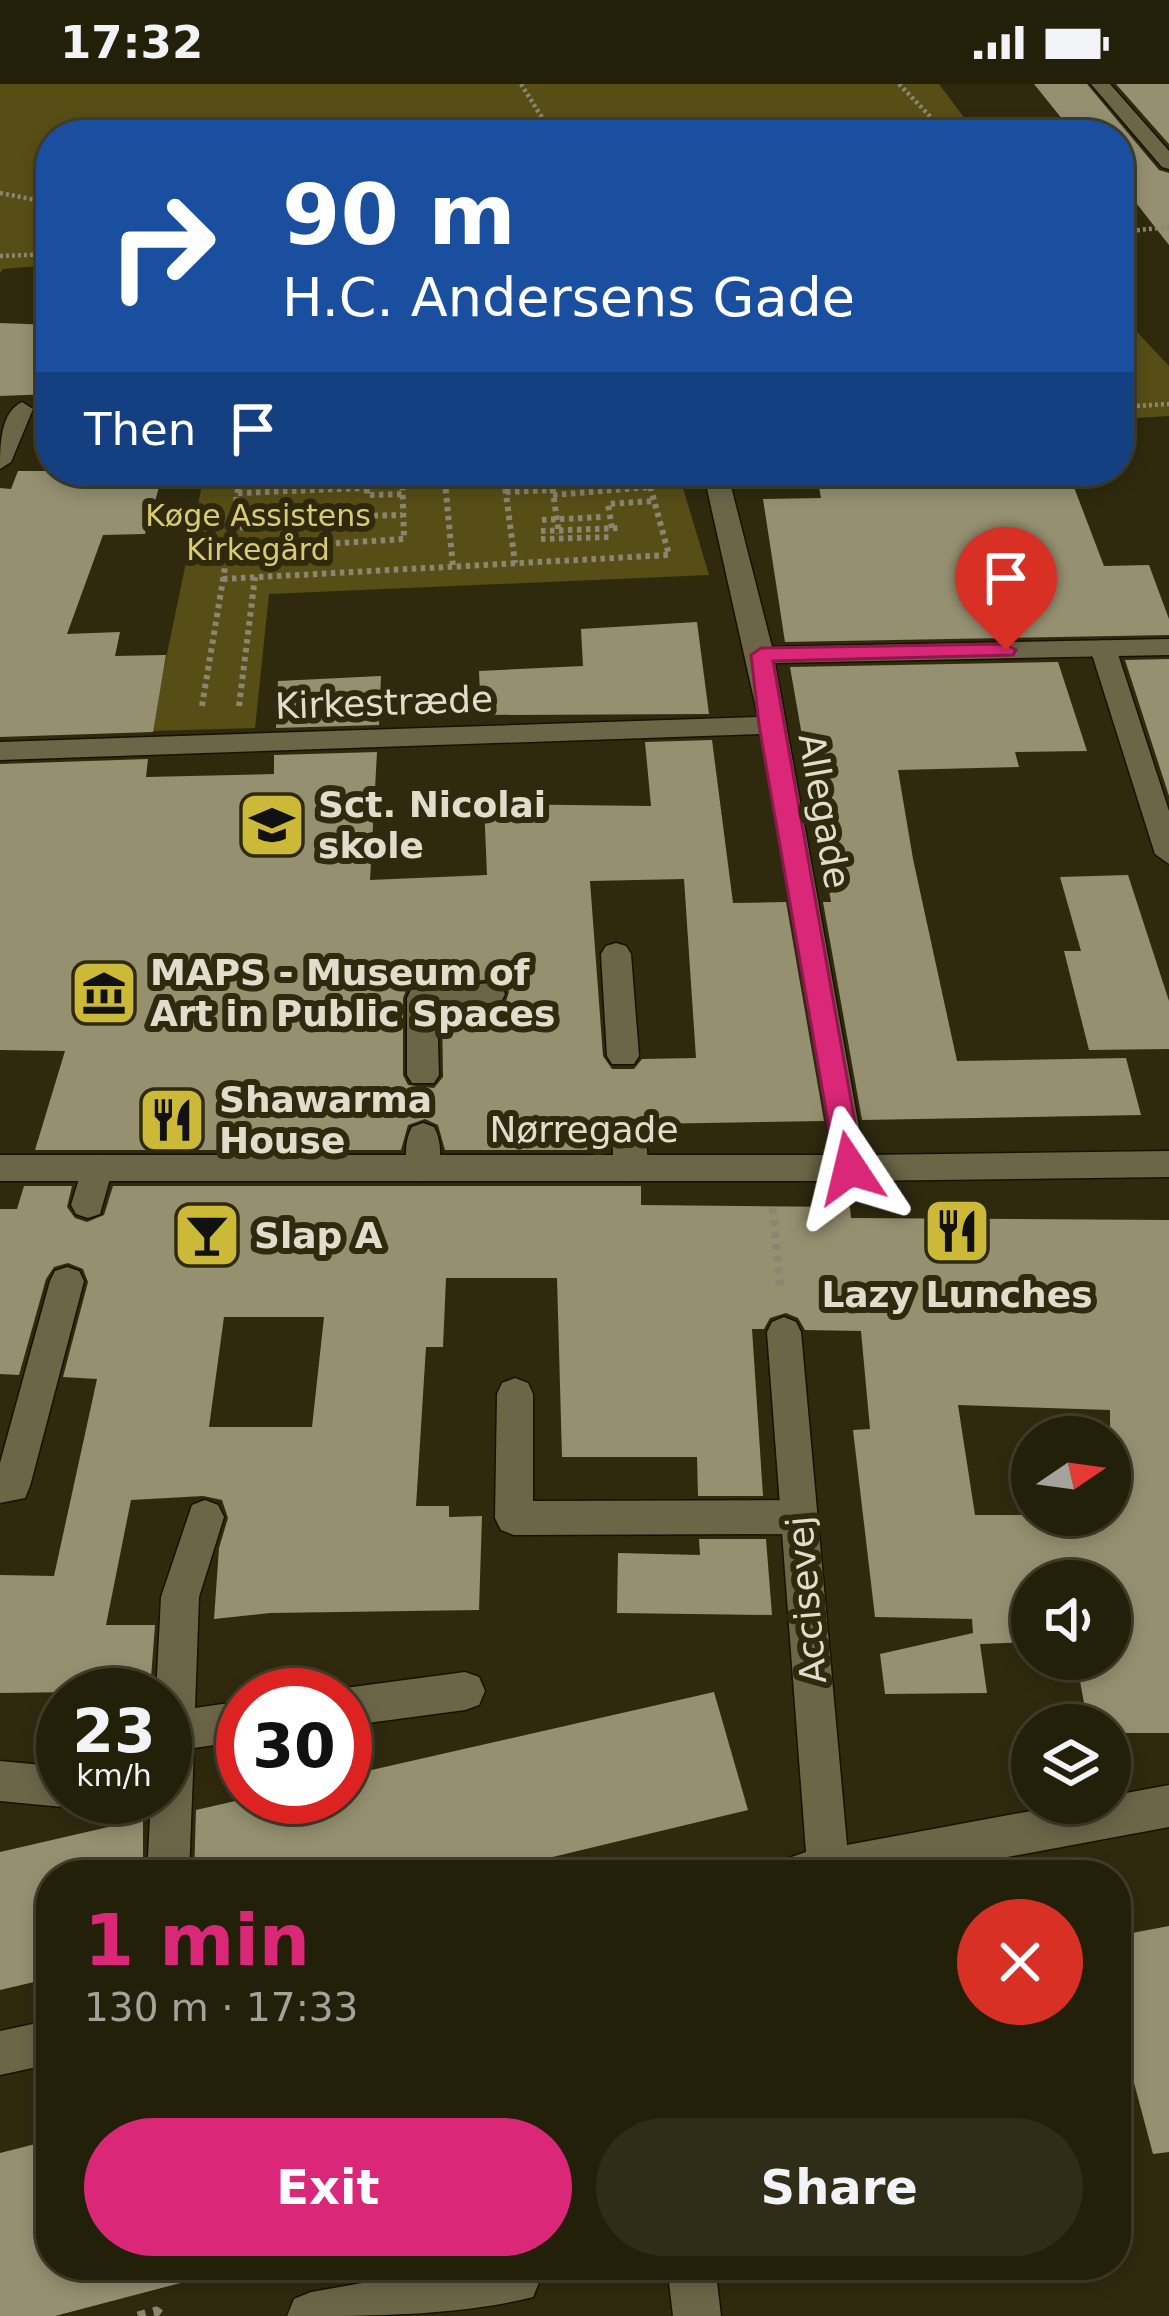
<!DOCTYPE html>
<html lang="en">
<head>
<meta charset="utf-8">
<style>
	body { margin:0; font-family:"DejaVu Sans",sans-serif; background:#2f2d18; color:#f1f3f6; height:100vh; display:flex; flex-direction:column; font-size:45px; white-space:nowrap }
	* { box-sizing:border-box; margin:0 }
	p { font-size:39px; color:#a3a39c }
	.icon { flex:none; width:66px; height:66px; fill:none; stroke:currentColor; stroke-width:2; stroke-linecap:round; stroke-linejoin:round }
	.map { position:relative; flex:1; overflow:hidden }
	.panel { position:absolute; left:36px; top:1776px; width:1095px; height:420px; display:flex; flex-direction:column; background:#23200a; border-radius:48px; box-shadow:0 6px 18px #0003,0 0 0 3px #403e2b }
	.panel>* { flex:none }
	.guide { position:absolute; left:36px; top:36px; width:1098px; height:366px; border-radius:48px; box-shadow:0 6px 18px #0003,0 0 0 3px #403e2b; background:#1a4fa0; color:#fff; overflow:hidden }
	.needle { width:78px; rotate:77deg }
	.buttons { position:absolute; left:1011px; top:1332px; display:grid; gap:24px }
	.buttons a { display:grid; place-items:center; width:120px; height:120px; border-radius:50%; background:#23200a; box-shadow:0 6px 18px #0003,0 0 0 3px #403e2b; font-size:60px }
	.speed { position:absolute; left:36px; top:1584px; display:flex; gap:24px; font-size:60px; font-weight:700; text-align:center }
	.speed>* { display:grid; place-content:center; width:156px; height:156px; border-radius:50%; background:#23200a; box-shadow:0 6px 18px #0003,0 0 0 3px #403e2b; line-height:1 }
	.speed small { font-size:30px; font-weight:400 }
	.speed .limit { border:18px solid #d22; background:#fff; color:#111 }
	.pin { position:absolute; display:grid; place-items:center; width:102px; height:102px; color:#fff; margin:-123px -51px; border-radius:50% 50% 50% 0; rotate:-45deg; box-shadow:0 0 12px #0007 }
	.pin .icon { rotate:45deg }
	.me { position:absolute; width:132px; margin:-66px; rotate:350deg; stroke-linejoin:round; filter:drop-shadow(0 0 9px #0008) }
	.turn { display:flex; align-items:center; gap:42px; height:252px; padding:0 48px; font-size:54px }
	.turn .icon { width:156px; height:156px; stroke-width:2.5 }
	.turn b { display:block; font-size:84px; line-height:102px }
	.then { display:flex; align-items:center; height:114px; padding:0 48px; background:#0003; gap:24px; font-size:45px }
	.round { display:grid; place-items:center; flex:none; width:126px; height:126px; border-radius:63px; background:#2f2d18 }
	.overview { display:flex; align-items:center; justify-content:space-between; height:204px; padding:0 48px }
	h1 { font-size:72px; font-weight:600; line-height:90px; color:#db2777 }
	.cta { display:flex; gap:24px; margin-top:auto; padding:24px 48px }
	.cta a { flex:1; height:138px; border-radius:72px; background:#db2777; color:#fff; font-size:48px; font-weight:600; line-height:138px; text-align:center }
	.cta a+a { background:#2f2d18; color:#f1f3f6 }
	.status { display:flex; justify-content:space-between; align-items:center; height:84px; padding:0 60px; background:#23200a; direction:ltr }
	.status svg { height:33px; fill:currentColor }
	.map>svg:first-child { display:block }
</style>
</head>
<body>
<div class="status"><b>17:32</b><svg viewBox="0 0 49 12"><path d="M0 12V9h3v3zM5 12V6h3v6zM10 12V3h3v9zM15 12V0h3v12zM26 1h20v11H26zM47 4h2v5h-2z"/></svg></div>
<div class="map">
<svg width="1169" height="2232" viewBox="0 0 1169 2232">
	<rect width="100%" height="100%" fill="#2f2a0e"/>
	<g fill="#574e16">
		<polygon points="0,0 939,0 977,51 51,51 51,181 3,185 0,189"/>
		<polygon points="1119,229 1169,282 1169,332 1119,335"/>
		<polygon points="205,387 678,387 709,491 269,510 255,644 151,647"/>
	</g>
	<g fill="#959070" fill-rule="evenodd">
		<polygon points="1034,0 1087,0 1159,86 1169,89 1169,161 1119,97 1119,51 1075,51"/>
		<polygon points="1116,0 1169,0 1169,60"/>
		<polygon points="0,239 51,241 51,310 0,312"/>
		<polygon points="18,387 164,387 145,450 103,451 67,550 120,548 115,572 166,571 153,648 0,653 0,404 11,405"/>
		<polygon points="816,387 926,387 928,396 1025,393 1027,399 1072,398 1104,482 1149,481 1169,535 1169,551 785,558 763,415 821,414"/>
		<polygon points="697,538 709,630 481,631 479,587 583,582 581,545"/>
		<polygon points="1169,575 1169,712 1125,576"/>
		<polygon points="1058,578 1087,667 1015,668 1019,683 898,686 913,775 957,977 1126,974 1141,1031 862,1036 823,818 831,818 790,583"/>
		<polygon points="381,592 379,641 276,644 278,597"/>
		<path d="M712,656L733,819L786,818L824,1037L645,1040L627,1032L614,1038L608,1066H445L438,1041L425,1035L408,1041L401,1066H35L65,967L0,966V680L148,675L146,693L274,690V671L377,668L370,796L487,791L484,720L651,722L645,658ZM684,795L696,974L642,975L634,985H612L603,972L590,797ZM490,895L505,900L509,908L505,920L442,928L443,993L434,1004L408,1001L403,991V914L407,904Z"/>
		<polygon points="1128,791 1169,917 1169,965 1089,966 1064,867 1081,867 1060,793"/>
		<path d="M24,1102H72L67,1123L75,1134L87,1138L104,1131L113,1102H641V1121L850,1123L851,1134L1169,1136V1649H1110V1641H1088L1076,1575H1110V1497H1032V1558L980,1560L987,1609L885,1610L880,1570L973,1549L972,1535L875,1533L853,1346L870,1345L861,1247L805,1246L798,1234L786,1229L770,1234L764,1245H752L763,1412H698L697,1373H562L557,1194H446L443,1263H426L416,1422H449V1433L482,1432L479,1526L270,1529L214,1535L219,1464L228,1434L222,1416L203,1412L131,1416L106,1541H155L150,1607L0,1609V1491L54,1492L97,1295L63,1293L88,1198L83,1185L68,1179L54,1183L46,1195L19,1291L0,1290V1125H17ZM224,1233H324L312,1343H209ZM958,1321L1110,1326V1431H975Z"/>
		<polygon points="699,1455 766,1455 772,1531 617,1529 618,1469 700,1471"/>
		<polygon points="714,1608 748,1726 478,1791 194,1791 196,1726 253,1713 345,1713 345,1692"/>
		<polygon points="143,1735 143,1791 51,1791 51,1894 0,1906 0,1768"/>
		<polygon points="1169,1842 1169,2068 1153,2070 1129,1980 1116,1982 1116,1852"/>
		<polygon points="51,2056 51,2181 186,2181 188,2197 55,2232 0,2232 0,2069"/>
	</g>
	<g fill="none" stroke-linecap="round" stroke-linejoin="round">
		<g stroke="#171200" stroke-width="3">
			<g id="service">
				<polygon points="1103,556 1116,564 1169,727 1169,780 1155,770 1090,564"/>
				<polygon points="616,859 626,862 631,870 639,972 634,980 612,980 607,972 601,870 606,862"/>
				<polygon points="490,899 501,902 505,910 501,918 437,924 439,991 434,999 412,999 407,991 407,914 411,906"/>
				<path d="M629,1036L640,1040C648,1055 650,1078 643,1093L631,1097L619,1093C612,1079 610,1055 618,1040Z"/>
				<path d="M423,1039L434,1043C442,1057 442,1079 435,1093L423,1097L411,1093C404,1079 404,1057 412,1043Z"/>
				<polygon points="97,1071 109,1075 113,1084 100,1130 88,1134 76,1130 71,1121 85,1075"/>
				<polygon points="67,1183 79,1187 84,1197 30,1402 25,1414 0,1419 0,1379 50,1197 55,1187"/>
				<polygon points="515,1294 528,1299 533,1310 533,1417 799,1416 812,1421 818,1433 812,1445 799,1450 514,1451 501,1446 495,1434 497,1310 502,1299"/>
				<polygon points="205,1416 218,1421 224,1433 199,1513 195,1624 243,1617 243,1657 194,1664 189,1791 147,1791 151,1713 165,1713 165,1611 156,1611 161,1513 192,1421"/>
				<polygon points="465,1588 479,1593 485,1607 479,1621 465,1626 345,1642 345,1611 330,1611 345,1604"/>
				<polygon points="0,1677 63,1683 63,1713 79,1713 77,1717 63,1723 0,1717"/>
				<path d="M465,2181H539L540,2196L533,2213C458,2232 366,2232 287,2232L294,2215L311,2208Z"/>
				<polygon points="667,2181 715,2181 721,2232 673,2232"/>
			</g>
		</g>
		<g stroke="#171200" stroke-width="3">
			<polygon id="pedestrian" points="0,1071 850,1071 862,1075 866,1084 862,1093 850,1097 0,1097"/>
		</g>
		<g stroke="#171200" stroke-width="3">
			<g id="minor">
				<polygon points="1091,0 1110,0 1169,67 1169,85 1162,83"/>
				<path d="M22,318L33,325L11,378L0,385C0,361 0,329 22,318Z"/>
				<polygon points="703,387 727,387 772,563 1169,555 1169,571 775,579 864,1071 1169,1067 1169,1093 850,1097 838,1093 761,650 0,676 0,658 758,633"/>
				<polygon points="784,1233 796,1238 801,1248 847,1761 1074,1719 1110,1719 1110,1712 1169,1701 1169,1743 911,1791 777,1791 783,1776 806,1768 767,1248 772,1238"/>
				<polygon points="51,1936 51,1980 0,1991 0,1947"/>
			</g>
		</g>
		<g stroke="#8a8671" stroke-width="4.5" stroke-dasharray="3 3" stroke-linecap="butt">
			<polyline points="521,0 548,43 548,51"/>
			<polyline points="899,0 948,51"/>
			<polyline points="0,109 51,119"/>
			<polyline points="1119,148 1169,143"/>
			<polyline points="0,172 51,170"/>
			<polyline points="1119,323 1169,320"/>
		</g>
		<g stroke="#8a8671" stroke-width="6" stroke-dasharray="4.5 4.5" stroke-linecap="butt">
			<polyline points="366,387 367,411 402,410"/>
			<polyline points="444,387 453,483"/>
			<polyline points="503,387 515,479"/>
			<polyline points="550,387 559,450"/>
			<polyline points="506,408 553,406"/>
			<polyline points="238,409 367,404"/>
			<polyline points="553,411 651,403"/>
			<polyline points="234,430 321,430"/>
			<polyline points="542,436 601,433"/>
			<polyline points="320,440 353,440"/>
			<polyline points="231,444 320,438 322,426 361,424 360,432 402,431"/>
			<polyline points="612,444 608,420 654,417"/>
			<polyline points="541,447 620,444"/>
			<polyline points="541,455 613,453"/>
			<polyline points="228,466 404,455 402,387"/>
			<polyline points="223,495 669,471 646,387"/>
			<polyline points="202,622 241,387"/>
			<polyline points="239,622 255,493"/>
		</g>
		<polyline stroke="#8a8671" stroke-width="8" stroke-dasharray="6 6" stroke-linecap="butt" points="773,1124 780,1205"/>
		<polyline stroke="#8a8671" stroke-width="9" stroke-dasharray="8 8" stroke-linecap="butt" points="138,2232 156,2227 163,2232"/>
		<use href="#service" fill="#6b6648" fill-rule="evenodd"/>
		<use href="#pedestrian" fill="#6b6648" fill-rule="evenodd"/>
		<use href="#minor" fill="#6b6648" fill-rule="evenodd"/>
	</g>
	<polygon fill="#db2777" stroke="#8e194d" stroke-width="3" points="1006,560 1016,566 1013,571 773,577 863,1084 850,1095 836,1084 759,641 751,571 761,564"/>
	<defs>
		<g id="school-square" transform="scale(3.45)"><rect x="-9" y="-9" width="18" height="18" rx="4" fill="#cdb938" stroke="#2f2a0e"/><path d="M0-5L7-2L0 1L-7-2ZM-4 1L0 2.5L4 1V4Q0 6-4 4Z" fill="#111"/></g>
		<g id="museum-square" transform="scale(3.45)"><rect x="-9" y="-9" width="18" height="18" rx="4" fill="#cdb938" stroke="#2f2a0e"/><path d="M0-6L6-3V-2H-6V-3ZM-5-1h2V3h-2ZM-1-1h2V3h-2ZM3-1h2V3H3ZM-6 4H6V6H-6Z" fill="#111"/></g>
		<g id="restaurant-square" transform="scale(3.45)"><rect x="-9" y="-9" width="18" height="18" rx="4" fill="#cdb938" stroke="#2f2a0e"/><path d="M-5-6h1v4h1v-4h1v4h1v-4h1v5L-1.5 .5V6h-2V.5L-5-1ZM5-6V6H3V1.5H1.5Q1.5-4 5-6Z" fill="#111"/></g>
		<g id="bar-square" transform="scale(3.45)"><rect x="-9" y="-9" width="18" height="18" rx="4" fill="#cdb938" stroke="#2f2a0e"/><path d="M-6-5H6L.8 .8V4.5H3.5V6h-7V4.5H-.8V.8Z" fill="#111"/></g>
	</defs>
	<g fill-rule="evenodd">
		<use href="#school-square" x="272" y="741"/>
		<use href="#museum-square" x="104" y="909"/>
		<use href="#restaurant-square" x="172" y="1036"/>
		<use href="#restaurant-square" x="957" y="1147"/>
		<use href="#bar-square" x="207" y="1151"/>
	</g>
	<g text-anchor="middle" stroke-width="12" stroke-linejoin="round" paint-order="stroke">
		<g font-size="30" fill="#d9ca74" stroke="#2f2a0e">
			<text x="258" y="442">Køge Assistens<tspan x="258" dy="34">Kirkegård</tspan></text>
		</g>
		<g font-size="36" fill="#e0ddcd" stroke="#2f2a0e">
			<text transform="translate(384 618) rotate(-2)" y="13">Kirkestræde</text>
			<text transform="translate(825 727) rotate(80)" y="13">Allegade</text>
			<text x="584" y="1058">Nørregade</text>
			<text transform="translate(806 1516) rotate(-95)" y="13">Accisevej</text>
		</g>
		<g font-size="36" font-weight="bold" fill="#e0ddcd" stroke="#2f2a0e" text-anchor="start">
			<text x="318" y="733">Sct. Nicolai<tspan x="318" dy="41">skole</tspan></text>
			<text x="150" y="901">MAPS - Museum of<tspan x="150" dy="41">Art in Public Spaces</tspan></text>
			<text x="219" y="1028">Shawarma<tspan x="219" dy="41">House</tspan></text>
			<text x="254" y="1164">Slap A</text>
			<text x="957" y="1223" text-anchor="middle">Lazy Lunches</text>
		</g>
	</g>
</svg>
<div class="buttons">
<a><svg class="needle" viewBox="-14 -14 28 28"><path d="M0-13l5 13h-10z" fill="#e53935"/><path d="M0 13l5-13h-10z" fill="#a3a39c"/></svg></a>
<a><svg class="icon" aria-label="sound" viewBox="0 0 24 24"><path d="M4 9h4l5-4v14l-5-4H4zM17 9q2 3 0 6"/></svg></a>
<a><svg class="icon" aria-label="layers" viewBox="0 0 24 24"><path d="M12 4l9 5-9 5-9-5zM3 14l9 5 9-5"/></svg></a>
</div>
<div class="speed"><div>23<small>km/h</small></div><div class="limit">30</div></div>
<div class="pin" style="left:1006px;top:566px;background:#d93025"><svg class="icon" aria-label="arrive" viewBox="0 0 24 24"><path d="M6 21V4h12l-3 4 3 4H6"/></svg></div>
<svg class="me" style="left:850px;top:1084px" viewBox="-20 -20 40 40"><path d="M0-17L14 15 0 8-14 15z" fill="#db2777" stroke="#fff" stroke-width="4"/></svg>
<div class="guide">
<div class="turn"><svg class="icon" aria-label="right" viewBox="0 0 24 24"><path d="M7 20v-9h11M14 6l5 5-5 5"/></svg><div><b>90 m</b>H.C. Andersens Gade</div></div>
<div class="then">Then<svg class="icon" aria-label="arrive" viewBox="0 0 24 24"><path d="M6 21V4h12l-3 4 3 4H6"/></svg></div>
</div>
<section class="panel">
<div class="overview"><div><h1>1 min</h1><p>130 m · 17:33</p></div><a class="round" style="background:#d93025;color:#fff"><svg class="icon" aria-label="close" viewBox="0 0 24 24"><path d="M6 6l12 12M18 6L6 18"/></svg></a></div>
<div class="cta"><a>Exit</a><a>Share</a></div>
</section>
</div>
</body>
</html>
